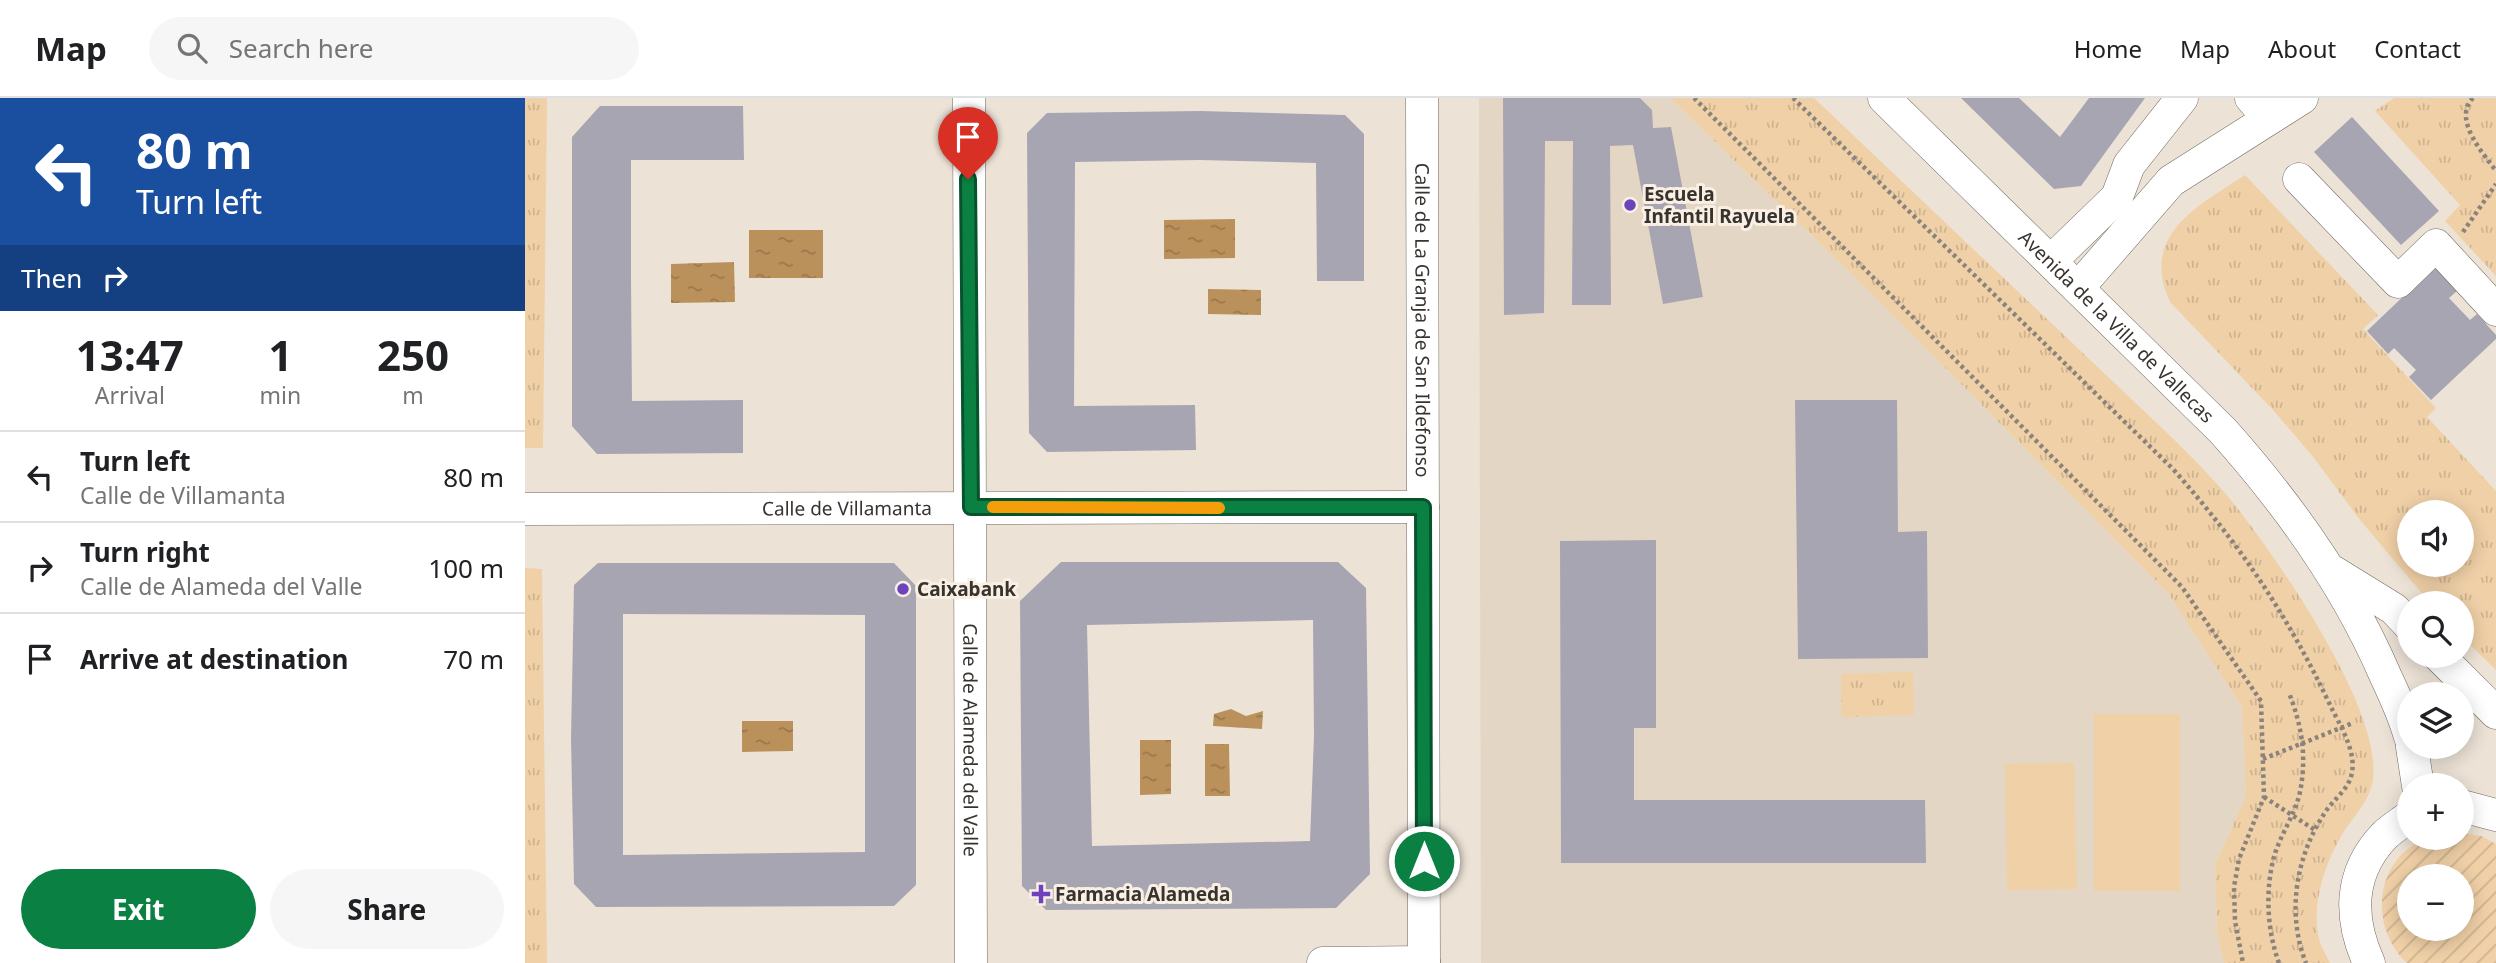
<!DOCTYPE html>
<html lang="en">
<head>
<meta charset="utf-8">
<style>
	body { margin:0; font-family:"Noto Sans",sans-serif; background:#f6f6f6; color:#202124; height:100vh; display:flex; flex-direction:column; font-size:26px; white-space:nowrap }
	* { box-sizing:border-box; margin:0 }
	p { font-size:23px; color:#757577 }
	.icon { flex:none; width:38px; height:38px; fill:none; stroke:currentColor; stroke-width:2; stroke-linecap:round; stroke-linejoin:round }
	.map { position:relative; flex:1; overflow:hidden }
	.drawer { display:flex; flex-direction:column; background:#fff; width:525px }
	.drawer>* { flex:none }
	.guide { background:#1a4fa0; color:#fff; overflow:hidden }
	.tools { position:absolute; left:1872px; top:402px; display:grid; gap:14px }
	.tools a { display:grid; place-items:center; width:77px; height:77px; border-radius:50%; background:#fff; box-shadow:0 4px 18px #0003; font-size:35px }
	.pin { position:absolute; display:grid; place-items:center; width:60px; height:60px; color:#fff; margin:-72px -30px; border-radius:50% 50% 50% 0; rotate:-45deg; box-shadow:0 0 7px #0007 }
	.pin .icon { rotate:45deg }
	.me { position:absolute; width:77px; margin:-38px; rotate:0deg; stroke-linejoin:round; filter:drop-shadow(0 0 5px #0008) }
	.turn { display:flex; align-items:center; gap:24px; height:147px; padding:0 21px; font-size:32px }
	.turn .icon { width:91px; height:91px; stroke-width:2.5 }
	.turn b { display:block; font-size:49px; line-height:60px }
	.then { display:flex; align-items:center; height:66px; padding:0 21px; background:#0003; gap:14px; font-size:26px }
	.eta { display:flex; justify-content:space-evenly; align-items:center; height:119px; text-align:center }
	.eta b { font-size:42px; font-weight:700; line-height:49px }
	.cta { display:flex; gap:14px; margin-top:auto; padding:14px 21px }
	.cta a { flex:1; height:80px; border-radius:42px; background:#0b8043; color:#fff; font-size:28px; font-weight:700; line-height:80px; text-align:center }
	.cta a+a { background:#f6f6f6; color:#202124 }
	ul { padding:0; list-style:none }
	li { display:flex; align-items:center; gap:21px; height:91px; padding:0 21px; border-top:2px solid #e0e0e0 }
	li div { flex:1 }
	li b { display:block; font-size:26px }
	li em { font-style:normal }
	header { display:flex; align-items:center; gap:42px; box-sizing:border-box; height:98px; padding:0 35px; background:#fff; border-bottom:2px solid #e0e0e0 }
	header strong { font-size:33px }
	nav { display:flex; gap:38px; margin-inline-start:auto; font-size:24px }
	.search { width:490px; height:63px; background:#f6f6f6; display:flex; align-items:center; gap:18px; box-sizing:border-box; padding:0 24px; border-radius:38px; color:#757577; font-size:26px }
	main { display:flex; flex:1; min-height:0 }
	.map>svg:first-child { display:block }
</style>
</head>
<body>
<header>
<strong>Map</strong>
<div class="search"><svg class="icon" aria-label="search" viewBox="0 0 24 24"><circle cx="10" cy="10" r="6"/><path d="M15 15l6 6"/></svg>Search here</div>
<nav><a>Home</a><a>Map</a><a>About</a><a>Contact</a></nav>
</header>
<main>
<section class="drawer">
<div class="guide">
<div class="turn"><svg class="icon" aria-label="left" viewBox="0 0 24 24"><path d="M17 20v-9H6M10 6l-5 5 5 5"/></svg><div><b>80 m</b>Turn left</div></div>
<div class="then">Then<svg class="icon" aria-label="right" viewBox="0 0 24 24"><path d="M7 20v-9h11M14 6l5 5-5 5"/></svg></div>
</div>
<div class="eta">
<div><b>13:47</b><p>Arrival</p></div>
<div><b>1</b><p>min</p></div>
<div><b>250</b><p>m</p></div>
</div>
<ul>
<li><svg class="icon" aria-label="left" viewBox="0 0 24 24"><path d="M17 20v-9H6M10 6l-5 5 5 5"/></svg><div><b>Turn left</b><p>Calle de Villamanta</p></div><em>80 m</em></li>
<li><svg class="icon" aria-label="right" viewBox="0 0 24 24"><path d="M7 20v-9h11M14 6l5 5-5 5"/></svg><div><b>Turn right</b><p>Calle de Alameda del Valle</p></div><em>100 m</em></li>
<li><svg class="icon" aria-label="arrive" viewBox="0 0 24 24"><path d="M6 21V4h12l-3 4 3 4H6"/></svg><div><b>Arrive at destination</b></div><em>70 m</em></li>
</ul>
<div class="cta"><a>Exit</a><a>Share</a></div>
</section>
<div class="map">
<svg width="1971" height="865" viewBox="0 0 1971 865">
	<defs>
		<pattern id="park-tufts" width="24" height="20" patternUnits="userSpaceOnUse" patternTransform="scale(1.75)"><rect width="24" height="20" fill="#f0d0a7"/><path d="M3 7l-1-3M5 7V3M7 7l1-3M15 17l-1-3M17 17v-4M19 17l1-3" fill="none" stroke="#ceb390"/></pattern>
		<pattern id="garden-furrows" width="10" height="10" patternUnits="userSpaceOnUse" patternTransform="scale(1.75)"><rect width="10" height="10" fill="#f0d0a7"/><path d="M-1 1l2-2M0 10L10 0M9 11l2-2" fill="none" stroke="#ceb390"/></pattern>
		<pattern id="water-ripples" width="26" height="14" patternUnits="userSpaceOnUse" patternTransform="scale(1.75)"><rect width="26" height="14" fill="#bb915b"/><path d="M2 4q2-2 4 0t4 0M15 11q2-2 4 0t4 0" fill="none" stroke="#99774c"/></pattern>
	</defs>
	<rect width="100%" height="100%" fill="#ece2d6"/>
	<polygon fill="#e4d6c4" points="954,0 1145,0 1346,195 1643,495 1717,609 1721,698 1690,767 1692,834 1699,865 956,865"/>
	<g fill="url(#park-tufts)" fill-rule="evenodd">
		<polygon points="0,0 22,0 18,350 0,350"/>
		<path d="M1145,0H1289L1639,332C1662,354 1685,377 1705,401C1748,454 1867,622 1846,690C1841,706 1827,721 1818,735C1800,765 1786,806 1794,841C1796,849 1801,857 1805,865H1699L1692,834L1690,767L1721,698L1717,609L1643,495L1346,195Z"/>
		<polygon points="1869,0 1971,0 1971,178 1920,123 1935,107 1850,13"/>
		<path d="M1720,77L1853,217L1838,231L1911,310L1902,319L1971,393V572L1937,539V506H1906L1835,422L1789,360L1749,313L1645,204C1614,137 1673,108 1720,77ZM1885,415H1937V467H1885Z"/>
		<polygon points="0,470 17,471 22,865 0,865"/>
		<polygon points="1388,574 1389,617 1316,619 1316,576"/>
	</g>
	<path fill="url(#garden-furrows)" fill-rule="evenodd" d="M1937,735L1956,738L1971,746V865H1882C1845,831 1848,762 1899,742C1910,738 1926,740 1937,740ZM1885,779H1937V831H1885Z"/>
	<g fill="#f0d0a7">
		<rect x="1569" y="616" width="86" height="177"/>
		<polygon points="1549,665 1552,791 1482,792 1480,666"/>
	</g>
	<g fill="url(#water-ripples)">
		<polygon points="710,121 710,160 639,161 639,122"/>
		<polygon points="298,132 298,180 224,180 224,132"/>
		<polygon points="209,164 210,204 146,205 146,166"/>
		<polygon points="683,191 736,192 736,217 683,216"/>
		<polygon points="706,611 721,618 738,613 737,631 688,628 689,616"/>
		<polygon points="217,623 268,623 268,653 217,654"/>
		<polygon points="615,642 646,642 646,696 615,697"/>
		<polygon points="680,646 704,646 705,698 680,698"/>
	</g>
	<g fill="#a8a5b2" fill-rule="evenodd">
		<polygon points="978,0 1115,0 1127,12 1128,30 1146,29 1178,199 1138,206 1108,47 1085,48 1086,207 1047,207 1048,43 1020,43 1019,215 979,217"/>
		<polygon points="1436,0 1494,0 1535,39 1564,0 1620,0 1556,88 1529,91"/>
		<polygon points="75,8 218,8 219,62 106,62 106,182 107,303 218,302 218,355 72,356 47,328 47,39"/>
		<polygon points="675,13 820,17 839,36 839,183 792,183 791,65 674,62 550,64 549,308 670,307 671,352 522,354 504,335 502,35 522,15"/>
		<polygon points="1827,19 1914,113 1876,147 1789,54"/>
		<polygon points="1909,169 1932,193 1924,200 1945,222 1952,216 1971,237 1971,241 1906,302 1884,279 1891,272 1869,250 1863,256 1842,233"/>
		<polygon points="1270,302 1372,302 1373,434 1402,433 1403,560 1273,561"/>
		<polygon points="1131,442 1131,630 1109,630 1109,702 1400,702 1401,765 1036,765 1035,443"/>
		<path d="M536,464H813L841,490L845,776L811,810L521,812L497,788L495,503ZM788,522L789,638L785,743L567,748L562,527Z"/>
		<path d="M73,465H369L391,488V787L369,808L71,809L49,786L46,641L49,487ZM98,516L340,517V754L98,757Z"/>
	</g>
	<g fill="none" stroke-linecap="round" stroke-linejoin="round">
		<g stroke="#71695f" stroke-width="33">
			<g id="street">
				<path id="s1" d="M444,0L446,865"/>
				<path id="s2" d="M897,0L899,865"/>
				<path id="s3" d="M1359,0L1698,333C1764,407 1822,488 1861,579C1870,598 1879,618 1885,639"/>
				<polyline points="1726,0 1733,8 1748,18"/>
				<polyline points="1774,81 1873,184 1911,147 1971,212"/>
				<polyline points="1526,163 1592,99 1604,67 1657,0"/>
				<polyline points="1553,190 1646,83 1777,0"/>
				<path id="s4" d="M0,411L898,409"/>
				<polyline points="1809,474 1869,511 1885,528"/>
				<polyline points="1914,558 1971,615"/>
				<polyline points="1887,649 1893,688"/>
				<polyline points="1937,708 1971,717"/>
				<polyline points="798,865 899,864"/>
				<path d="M1844,865C1824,821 1823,776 1859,738C1866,731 1876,725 1885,718"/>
			</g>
		</g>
		<g stroke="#8a837b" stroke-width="4.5" stroke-dasharray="3.5 3.5" stroke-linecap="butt">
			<polyline points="1169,0 1657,489 1736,603 1739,699 1714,761 1709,789 1710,823 1718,865"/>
			<path d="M1268,0L1648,371C1716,448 1762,516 1806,609C1815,627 1831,653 1827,674C1825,690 1810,700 1801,713C1771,757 1761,815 1781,865"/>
			<path d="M1948,0C1927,21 1958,55 1971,73"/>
			<polyline points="1938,134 1971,86"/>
			<polyline points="1738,661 1828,625"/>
			<polyline points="1739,699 1790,732"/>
			<path d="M1754,865C1742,833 1740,792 1749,759C1755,737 1770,717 1775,694C1782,659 1777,628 1764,595"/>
		</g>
		<use href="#street" stroke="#fff" stroke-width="32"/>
	</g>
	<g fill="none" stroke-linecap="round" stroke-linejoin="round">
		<g stroke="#07532c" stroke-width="18">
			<polyline id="route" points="443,81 446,409 898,409 899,763"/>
		</g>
		<use href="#route" stroke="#0b8043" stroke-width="12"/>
		<polyline stroke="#f59e0b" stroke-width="12" points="468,409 694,410"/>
	</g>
	<g fill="#6c43bc" stroke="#f9efe3" stroke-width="2.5">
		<circle cx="1105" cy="107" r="7"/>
		<circle cx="378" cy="491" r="7"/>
		<path d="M512.5 785.5h7v7h7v7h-7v7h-7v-7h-7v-7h7z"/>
	</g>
	<g text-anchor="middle" stroke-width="6" stroke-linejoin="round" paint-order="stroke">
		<g font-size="19" font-weight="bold" fill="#37332f" stroke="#f9efe3" text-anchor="start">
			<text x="1119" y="103">Escuela<tspan x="1119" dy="22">Infantil Rayuela</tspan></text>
			<text x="392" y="498">Caixabank</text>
			<text x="530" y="803">Farmacia Alameda</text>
		</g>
		<g font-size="19" fill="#37332f" stroke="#f9efe3">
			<text dy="7" stroke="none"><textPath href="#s2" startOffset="222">Calle de La Granja de San Ildefonso</textPath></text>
			<text dy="7" stroke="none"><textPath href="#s3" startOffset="326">Avenida de la Villa de Vallecas</textPath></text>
			<text dy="7" stroke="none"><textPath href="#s4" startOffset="322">Calle de Villamanta</textPath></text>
			<text dy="7" stroke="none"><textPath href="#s1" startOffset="642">Calle de Alameda del Valle</textPath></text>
		</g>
	</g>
</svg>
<div class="tools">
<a><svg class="icon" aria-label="sound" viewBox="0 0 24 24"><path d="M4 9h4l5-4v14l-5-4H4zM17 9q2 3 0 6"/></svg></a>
<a><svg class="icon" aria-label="search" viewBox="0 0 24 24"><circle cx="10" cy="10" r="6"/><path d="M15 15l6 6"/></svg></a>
<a><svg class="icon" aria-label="layers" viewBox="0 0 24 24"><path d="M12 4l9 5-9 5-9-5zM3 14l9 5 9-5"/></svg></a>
<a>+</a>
<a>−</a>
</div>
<div class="pin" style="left:443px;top:81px;background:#d93025"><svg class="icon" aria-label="arrive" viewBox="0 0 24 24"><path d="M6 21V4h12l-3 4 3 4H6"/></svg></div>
<svg class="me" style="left:899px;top:763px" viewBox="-20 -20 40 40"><circle r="17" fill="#0b8043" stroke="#fff" stroke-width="3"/><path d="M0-11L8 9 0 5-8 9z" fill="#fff"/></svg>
</div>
</main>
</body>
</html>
